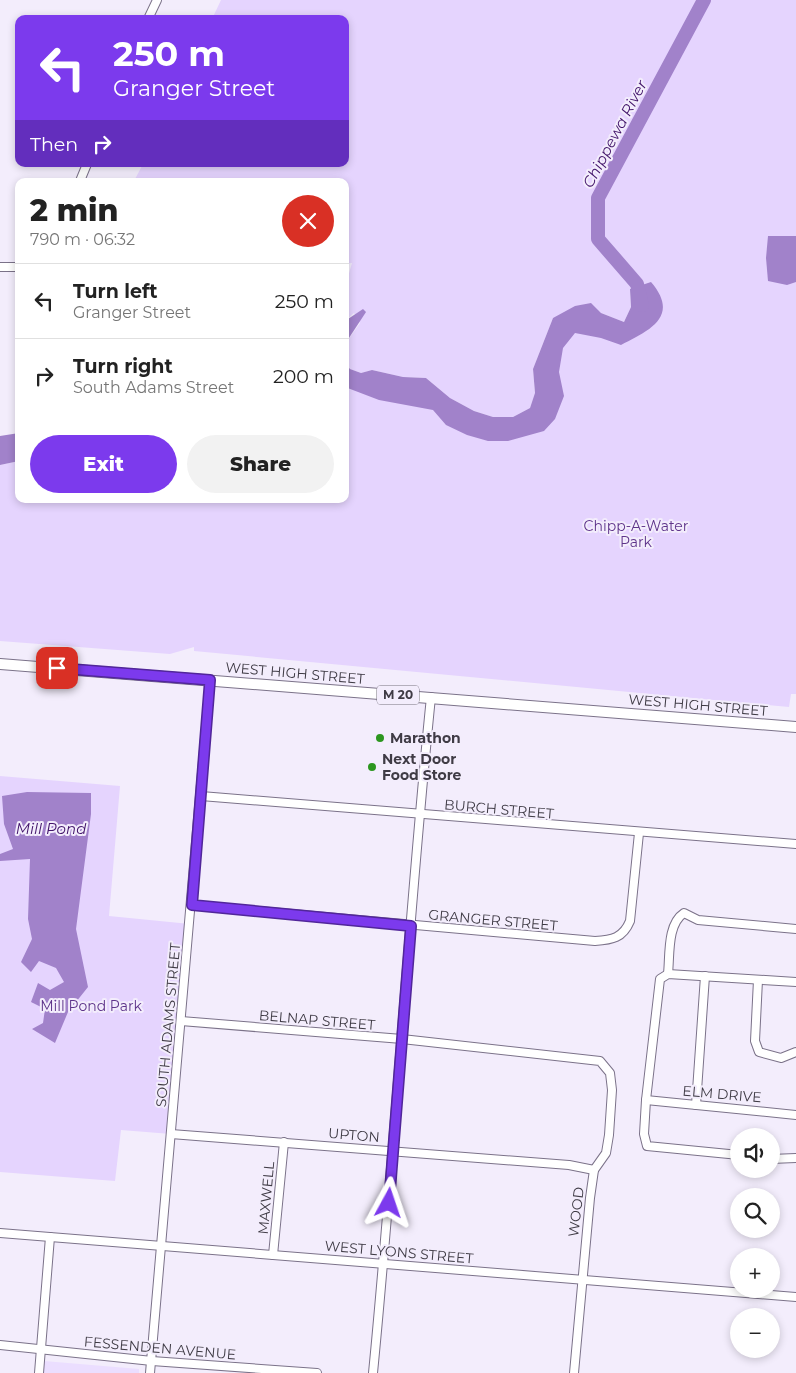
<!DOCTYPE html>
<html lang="en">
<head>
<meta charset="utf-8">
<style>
	body { margin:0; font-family:Montserrat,sans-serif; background:#f2f2f2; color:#222; height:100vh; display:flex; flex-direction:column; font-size:19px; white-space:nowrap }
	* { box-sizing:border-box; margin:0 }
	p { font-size:16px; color:#767676 }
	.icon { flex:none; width:28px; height:28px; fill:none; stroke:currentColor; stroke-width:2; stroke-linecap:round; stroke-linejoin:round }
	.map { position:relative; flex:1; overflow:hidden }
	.sheet { position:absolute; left:15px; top:178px; width:334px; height:325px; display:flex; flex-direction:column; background:#fff; border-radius:10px; box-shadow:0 2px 8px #0003 }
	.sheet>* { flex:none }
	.banner { position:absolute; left:15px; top:15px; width:334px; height:152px; border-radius:10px; box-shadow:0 2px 8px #0003; background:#7c3aed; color:#fff; overflow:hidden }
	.controls { position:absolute; left:730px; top:1128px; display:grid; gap:10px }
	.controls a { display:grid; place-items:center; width:50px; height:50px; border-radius:50%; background:#fff; box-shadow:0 2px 8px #0003; font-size:25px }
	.pin { position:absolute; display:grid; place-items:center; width:42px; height:42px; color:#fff; margin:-21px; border-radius:10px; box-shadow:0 2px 8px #0006 }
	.me { position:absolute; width:55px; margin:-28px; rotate:5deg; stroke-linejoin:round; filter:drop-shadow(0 0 4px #0008) }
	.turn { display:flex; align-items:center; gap:18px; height:105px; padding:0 15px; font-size:22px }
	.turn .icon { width:65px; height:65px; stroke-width:2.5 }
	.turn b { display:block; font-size:35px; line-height:42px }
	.then { display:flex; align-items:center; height:48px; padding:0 15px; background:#0003; gap:10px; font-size:19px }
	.round { display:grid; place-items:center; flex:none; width:52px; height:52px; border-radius:26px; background:#f2f2f2 }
	.overview { display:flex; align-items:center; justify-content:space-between; height:85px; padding:0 15px }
	h1 { font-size:30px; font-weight:800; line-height:38px }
	.cta { display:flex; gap:10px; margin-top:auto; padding:10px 15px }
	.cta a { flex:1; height:58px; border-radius:30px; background:#7c3aed; color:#fff; font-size:20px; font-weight:800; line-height:58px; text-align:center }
	.cta a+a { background:#f2f2f2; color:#222 }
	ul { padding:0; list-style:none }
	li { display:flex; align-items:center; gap:15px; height:75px; padding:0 15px; border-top:1px solid #e0e0e0 }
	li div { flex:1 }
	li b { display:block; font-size:19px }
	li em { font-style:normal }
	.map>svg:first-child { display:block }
</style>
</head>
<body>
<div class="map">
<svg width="796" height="1373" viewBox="0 0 796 1373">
	<rect width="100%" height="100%" fill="#f3edfc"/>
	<polygon fill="#ebdeff" points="44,1361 139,1369 139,1373 43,1373"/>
	<g fill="#e5d4fe">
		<polygon points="221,0 796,0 796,694 791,694 789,707 194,651 194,647 170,654 0,641 0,465 19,461 19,499 345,499 345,379 500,431 537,408 553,336 635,325 630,289 631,307 624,322 601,313 553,318 533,369 535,394 530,408 513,417 493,417 474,411 450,398 426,378 403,377 372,370 361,373 350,369 345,363 345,344 360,323 354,313 345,321 345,287 352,263 345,264 345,181 134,181 143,164 345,164 345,19 212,19"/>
		<polygon points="0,776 120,786 109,916 190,924 171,1134 121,1130 115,1181 0,1172"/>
	</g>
	<g fill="#a182ca">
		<polygon points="768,236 796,236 796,282 787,285 768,281 766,258"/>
		<path d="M651,282C681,317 648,331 621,345L601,338L575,333L563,348L559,372L564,396L555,419L544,431L508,441H488L467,435L446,425L433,410L379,400L345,387V363L350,369L361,373L372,370L403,377L426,378L450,398L474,411L493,417H513L530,408L535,393L533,369L553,318L575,306L591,303L601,313L624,322L631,307L630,289Z"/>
		<polygon points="363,309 366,312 345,344 345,321"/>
		<polygon points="19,433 19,461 0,465 0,436"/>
		<polygon points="27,792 91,793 91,814 76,929 88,987 68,1012 55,1043 32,1029 43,1023 45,1009 31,1002 38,983 50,990 64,982 56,968 39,961 31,972 21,962 32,939 28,919 30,859 0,861 0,854 13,849 4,824 2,796"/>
	</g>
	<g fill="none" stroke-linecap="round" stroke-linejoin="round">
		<polyline stroke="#a182ca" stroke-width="14" points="642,305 637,284 598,239 598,198 704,0"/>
		<g stroke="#7b7289" stroke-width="10">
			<g id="minor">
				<polyline points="148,19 157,0"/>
				<polyline points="80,181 87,164"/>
				<polyline points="0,267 19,267"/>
				<polyline points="201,796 796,844"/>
				<path d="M192,905L595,941C612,940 623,938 630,921L639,833"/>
				<path d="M668,974C670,955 667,924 684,913L698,920L796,929"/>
				<polyline points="758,980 755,1041 759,1052 781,1058 796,1052"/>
				<polyline points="181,1021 402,1039 600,1061 610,1073 612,1090 609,1135 606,1153 594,1170 590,1198 574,1373"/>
				<polyline points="646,1100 796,1115"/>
				<polyline points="696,1105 705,976"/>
				<polyline points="171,1134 569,1165 594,1170"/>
				<polyline points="739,1155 647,1146 644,1134 646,1100 660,979 668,974 796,982"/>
				<polyline points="771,1159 796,1158"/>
				<polyline points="0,1233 796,1297"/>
				<polyline points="273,1255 284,1142"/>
				<polyline points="0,1345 152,1361 317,1373"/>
				<polyline points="39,1373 50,1237"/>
				<polyline points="150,1373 210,680"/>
				<path d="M373,1373C395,1148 408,922 431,697"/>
			</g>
		</g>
		<g stroke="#7b7289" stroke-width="12">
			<polyline id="major" points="0,664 796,727"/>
		</g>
		<use href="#minor" stroke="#fff" stroke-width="8"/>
		<use href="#major" stroke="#fff" stroke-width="10"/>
	</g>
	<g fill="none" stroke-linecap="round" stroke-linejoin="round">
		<g stroke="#51269a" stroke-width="12">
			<polyline id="route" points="57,668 210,680 192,905 411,926 389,1203"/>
		</g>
		<use href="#route" stroke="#7c3aed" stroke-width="9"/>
	</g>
	<g fill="#2c961f" stroke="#f3edfc" stroke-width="2">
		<circle cx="380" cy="738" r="5"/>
		<circle cx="372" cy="767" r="5"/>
	</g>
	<g text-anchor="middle" stroke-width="4" stroke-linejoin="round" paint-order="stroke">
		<rect fill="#f3edfc" stroke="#75707c" stroke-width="1" x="377" y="685.5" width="42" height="19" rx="4"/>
		<g font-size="12" font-weight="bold" fill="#3f3b45">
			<text x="398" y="699">M 20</text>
		</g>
		<g font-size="14" fill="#5e348a" stroke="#f3edfc">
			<text x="636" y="531">Chipp-A-Water<tspan x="636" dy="16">Park</tspan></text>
			<text x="91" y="1011">Mill Pond Park</text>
		</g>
		<g font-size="14" fill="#3f3b45" stroke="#f3edfc">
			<text transform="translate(295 673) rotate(5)" y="5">WEST HIGH STREET</text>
			<text transform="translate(698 705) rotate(5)" y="5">WEST HIGH STREET</text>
			<text transform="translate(499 809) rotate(5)" y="5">BURCH STREET</text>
			<text transform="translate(493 920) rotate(5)" y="5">GRANGER STREET</text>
			<text transform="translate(317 1020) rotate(5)" y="5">BELNAP STREET</text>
			<text transform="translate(168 1025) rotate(-85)" y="5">SOUTH ADAMS STREET</text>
			<text transform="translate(722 1094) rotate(5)" y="5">ELM DRIVE</text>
			<text transform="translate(354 1135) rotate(5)" y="5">UPTON</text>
			<text transform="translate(266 1198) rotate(-85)" y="5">MAXWELL</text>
			<text transform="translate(576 1212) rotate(-83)" y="5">WOOD</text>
			<text transform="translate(399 1252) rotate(5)" y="5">WEST LYONS STREET</text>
			<text transform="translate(160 1348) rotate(5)" y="5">FESSENDEN AVENUE</text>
		</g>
		<g font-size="14" font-weight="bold" fill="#3f3b45" stroke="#f3edfc" text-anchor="start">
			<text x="390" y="743">Marathon</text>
			<text x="382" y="764">Next Door<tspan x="382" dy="16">Food Store</tspan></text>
		</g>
		<g font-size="15" font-style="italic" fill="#42146a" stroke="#f3edfc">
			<text transform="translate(615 134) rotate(-62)" y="5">Chippewa River</text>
			<text x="51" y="834">Mill Pond</text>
		</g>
	</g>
</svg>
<div class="controls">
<a><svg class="icon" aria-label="sound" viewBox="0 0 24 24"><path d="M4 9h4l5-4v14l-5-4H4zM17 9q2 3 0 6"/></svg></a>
<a><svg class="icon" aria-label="search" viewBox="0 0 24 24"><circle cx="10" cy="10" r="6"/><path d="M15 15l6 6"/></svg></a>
<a>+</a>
<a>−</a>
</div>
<div class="pin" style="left:57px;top:668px;background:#d93025"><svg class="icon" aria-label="arrive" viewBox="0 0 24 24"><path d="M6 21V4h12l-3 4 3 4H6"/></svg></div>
<svg class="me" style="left:389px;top:1203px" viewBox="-20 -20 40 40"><path d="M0-17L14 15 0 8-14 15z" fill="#7c3aed" stroke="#fff" stroke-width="4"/></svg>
<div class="banner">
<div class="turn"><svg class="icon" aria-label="left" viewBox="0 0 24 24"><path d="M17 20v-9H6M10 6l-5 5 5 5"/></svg><div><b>250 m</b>Granger Street</div></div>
<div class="then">Then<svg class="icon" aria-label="right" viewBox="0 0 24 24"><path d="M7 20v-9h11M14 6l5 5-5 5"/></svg></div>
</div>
<section class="sheet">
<div class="overview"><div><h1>2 min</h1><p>790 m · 06:32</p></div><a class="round" style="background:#d93025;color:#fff"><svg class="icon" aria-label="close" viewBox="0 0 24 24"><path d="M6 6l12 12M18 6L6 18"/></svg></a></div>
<ul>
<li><svg class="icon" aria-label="left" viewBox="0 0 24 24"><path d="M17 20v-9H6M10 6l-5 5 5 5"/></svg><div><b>Turn left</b><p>Granger Street</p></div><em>250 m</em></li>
<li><svg class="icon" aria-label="right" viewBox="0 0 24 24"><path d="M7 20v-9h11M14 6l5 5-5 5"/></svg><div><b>Turn right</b><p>South Adams Street</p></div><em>200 m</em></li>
</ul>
<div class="cta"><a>Exit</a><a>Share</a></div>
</section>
</div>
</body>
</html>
